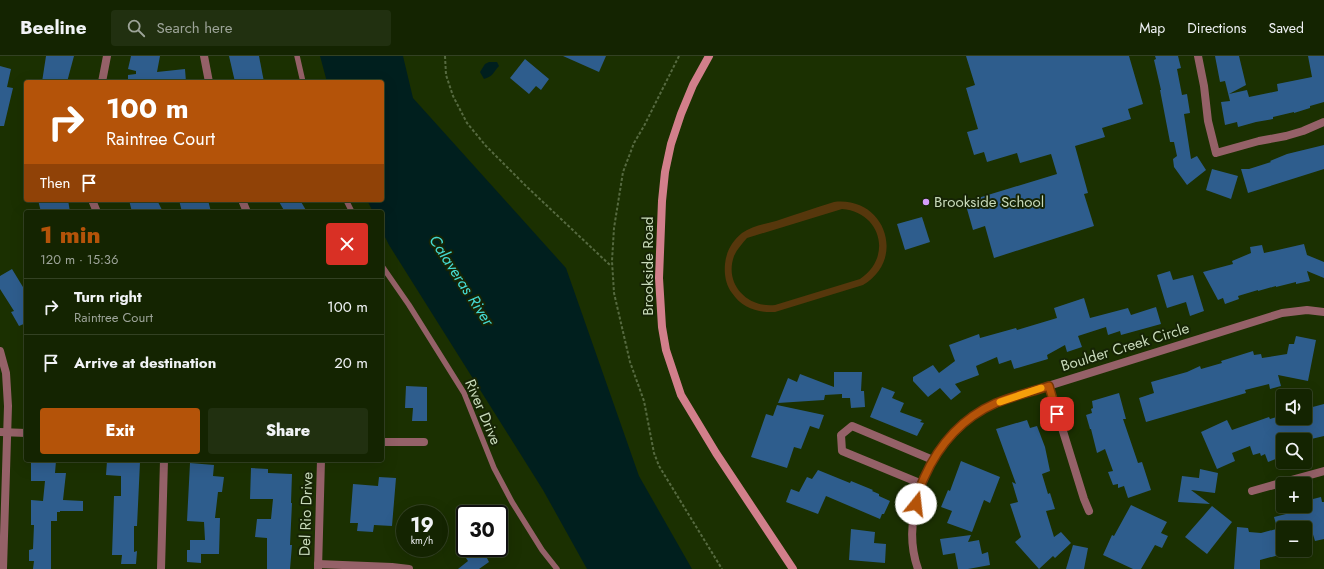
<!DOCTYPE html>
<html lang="en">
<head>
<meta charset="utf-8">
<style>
	body { margin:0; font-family:Jost,sans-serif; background:#213010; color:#f1f3f6; height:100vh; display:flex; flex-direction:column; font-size:15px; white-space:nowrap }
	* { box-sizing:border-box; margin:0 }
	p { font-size:13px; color:#9da499 }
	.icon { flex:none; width:22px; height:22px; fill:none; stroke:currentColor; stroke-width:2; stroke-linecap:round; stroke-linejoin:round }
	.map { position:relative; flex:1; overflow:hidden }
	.panel { position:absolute; left:24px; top:154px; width:360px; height:252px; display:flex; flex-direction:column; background:#142401; border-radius:4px; box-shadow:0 4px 16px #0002,0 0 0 1px #334123 }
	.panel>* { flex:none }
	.top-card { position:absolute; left:24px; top:24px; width:360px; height:122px; border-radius:4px; box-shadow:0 4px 16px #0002,0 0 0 1px #334123; background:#b45309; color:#fff; overflow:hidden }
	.tools { position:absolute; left:1276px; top:333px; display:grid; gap:8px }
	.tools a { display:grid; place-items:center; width:36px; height:36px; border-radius:4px; background:#142401; box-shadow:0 4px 16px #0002,0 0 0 1px #334123; font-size:20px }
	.speed { position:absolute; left:396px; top:449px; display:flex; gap:8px; font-size:20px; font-weight:700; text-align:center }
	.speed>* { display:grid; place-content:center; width:52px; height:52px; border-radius:50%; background:#142401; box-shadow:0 4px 16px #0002,0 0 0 1px #334123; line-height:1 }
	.speed small { font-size:10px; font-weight:400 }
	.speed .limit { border:2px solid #111; border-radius:6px; background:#fff; color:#111 }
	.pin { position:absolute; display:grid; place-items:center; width:34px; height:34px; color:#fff; margin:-17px; border-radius:8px; box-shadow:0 2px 6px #0006 }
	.me { position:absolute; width:44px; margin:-22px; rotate:16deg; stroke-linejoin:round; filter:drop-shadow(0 0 3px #0008) }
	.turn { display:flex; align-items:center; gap:14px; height:84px; padding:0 16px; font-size:18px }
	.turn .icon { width:52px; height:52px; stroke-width:2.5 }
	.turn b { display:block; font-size:28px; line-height:34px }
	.then { display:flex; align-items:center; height:38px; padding:0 16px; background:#0003; gap:8px; font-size:15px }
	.round { display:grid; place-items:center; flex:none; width:42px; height:42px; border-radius:4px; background:#213010 }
	.overview { display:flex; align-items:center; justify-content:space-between; height:68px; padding:0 16px }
	h1 { font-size:24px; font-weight:800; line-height:30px; color:#b45309 }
	.primary-button { display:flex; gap:8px; margin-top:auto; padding:8px 16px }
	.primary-button a { flex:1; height:46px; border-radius:4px; background:#b45309; color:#fff; font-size:16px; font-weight:800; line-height:46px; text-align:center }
	.primary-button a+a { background:#213010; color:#f1f3f6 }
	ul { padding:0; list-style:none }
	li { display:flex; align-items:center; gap:12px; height:56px; padding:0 16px; border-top:1px solid #334123 }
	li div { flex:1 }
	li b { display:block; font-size:15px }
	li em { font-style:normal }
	header { display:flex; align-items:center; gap:24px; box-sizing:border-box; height:56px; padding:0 20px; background:#142401; border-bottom:1px solid #334123 }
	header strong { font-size:19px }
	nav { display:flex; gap:22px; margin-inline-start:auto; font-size:14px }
	.search { width:280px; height:36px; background:#213010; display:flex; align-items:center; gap:10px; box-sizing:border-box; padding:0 14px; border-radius:4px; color:#9da499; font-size:15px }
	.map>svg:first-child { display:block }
</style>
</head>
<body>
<header>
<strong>Beeline</strong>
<div class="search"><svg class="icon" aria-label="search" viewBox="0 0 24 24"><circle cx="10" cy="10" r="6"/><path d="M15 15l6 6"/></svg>Search here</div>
<nav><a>Map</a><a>Directions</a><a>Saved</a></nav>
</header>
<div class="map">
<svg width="1324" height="513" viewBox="0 0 1324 513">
	<rect width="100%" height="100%" fill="#1b3001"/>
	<path fill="#56370c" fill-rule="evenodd" d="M834,146C885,140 907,203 863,229L775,256C758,257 742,252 732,237C726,229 724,219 725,208C726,196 732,185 742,177C752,170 765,168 776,165C796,158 815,152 834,146ZM842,153C881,156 893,201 860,223L775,249C747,252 724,228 734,200C737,193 742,188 747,182Z"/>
	<g fill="#001f1e">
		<polygon points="320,0 403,0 413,42 566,212 639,420 692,513 587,513 543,434 389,189 382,175 382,156 373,156 367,144 382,144 382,26 327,26"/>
		<path d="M489,6H497L499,10C493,16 494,20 484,23L480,16L485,8Z"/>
	</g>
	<g fill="#2e5d8d">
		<polygon points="46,0 74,0 67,26 42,26"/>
		<polygon points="131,0 160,0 157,16 185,13 186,26 128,26 128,19 136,18 136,15 128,13"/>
		<polygon points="229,0 259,0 264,26 235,26"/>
		<polygon points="563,0 606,0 599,16"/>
		<polygon points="966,0 1129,0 1143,48 1128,53 1131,63 1102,72 1105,81 1075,90 1088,137 1084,138 1094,170 994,202 985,170 973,174 965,146 1057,118 1051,98 1020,107 1017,97 987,106 984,96 974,99 967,76 978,73 966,32 975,29"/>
		<polygon points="1155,0 1178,0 1181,12 1177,13 1182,39 1187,38 1190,57 1184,58 1191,103 1197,100 1206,114 1187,129 1174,111 1173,103 1177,100 1174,86 1170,86 1160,34 1161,34 1154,4 1156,3"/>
		<polygon points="1215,0 1239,0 1246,29 1229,38 1247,34 1249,41 1278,35 1277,28 1312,21 1308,0 1324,0 1324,46 1310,50 1310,52 1294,57 1294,56 1273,61 1273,63 1256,66 1238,71 1237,66 1225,69 1221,46 1230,45 1225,25 1220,26"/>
		<polygon points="525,3 549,23 541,34 536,30 529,38 510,22"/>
		<polygon points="0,10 11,13 7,31 13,32 4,70 0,70"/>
		<polygon points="1324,89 1324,113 1248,137 1241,113 1249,113 1271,106 1270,105 1287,98"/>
		<polygon points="1212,113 1238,120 1231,143 1206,134"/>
		<polygon points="38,144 68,144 70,156 41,156"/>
		<polygon points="129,144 157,144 163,156 132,156"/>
		<polygon points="179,144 208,144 211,156 182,156"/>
		<polygon points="278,144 300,144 307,156 285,156"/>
		<polygon points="922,161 930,186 905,194 897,168"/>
		<polygon points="1304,188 1307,199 1324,206 1324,222 1307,215 1310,225 1296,228 1296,226 1276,231 1276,230 1258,235 1258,234 1238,240 1239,243 1225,248 1223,242 1218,244 1203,216 1233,208 1232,205 1251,197 1250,191 1262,189 1264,197"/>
		<polygon points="12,213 26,236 26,267 19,270 11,256 14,255 0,233 0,220"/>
		<polygon points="1170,215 1173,224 1193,219 1204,255 1190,260 1186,246 1167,252 1157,219"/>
		<polygon points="1084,242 1090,262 1128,252 1131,259 1156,251 1161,268 1121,279 1120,275 1108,279 1106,271 1078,280 1082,291 1067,296 1065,289 1047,299 1048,303 1014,313 1011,304 999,308 997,301 976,310 979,319 955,328 961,336 951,344 940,332 928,341 913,325 913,321 933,309 939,317 955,305 949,289 979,278 980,282 1016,272 1017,274 1057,262 1054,252"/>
		<polygon points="1296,280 1316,284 1308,325 1278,319 1281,330 1270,333 1269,328 1245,334 1246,337 1146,366 1139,342 1154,337 1151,326 1187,316 1200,310 1201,313 1222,307 1221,305 1253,295 1254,299 1261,298 1262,302 1287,298 1289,288 1294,288"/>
		<polygon points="834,316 862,316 861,335 864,335 865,351 851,352 850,342 842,342 842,338 825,339 824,344 778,347 788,322 797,326 800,318 834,331"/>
		<polygon points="406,330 427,331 427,365 412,365 413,352 405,352"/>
		<polygon points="882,331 895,336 892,342 904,347 900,356 922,364 920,366 924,367 917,380 870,361"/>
		<polygon points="1119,337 1126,363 1123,363 1138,407 1142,406 1151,434 1128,442 1124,430 1118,432 1118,428 1113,429 1108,416 1113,415 1105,393 1097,397 1091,373 1090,373 1086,359 1092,357 1091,353 1093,352 1092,345"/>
		<polygon points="1324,348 1324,380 1307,384 1283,384 1283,400 1268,406 1265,398 1261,400 1260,397 1253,399 1250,390 1232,397 1235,405 1217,413 1201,376 1227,364 1232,374 1269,361 1270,363 1283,359 1283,362 1305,362 1305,353"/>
		<polygon points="777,349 824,359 819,373 810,370 801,393 794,391 787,412 751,401 766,358 773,360"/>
		<polygon points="1027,364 1030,372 1037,370 1045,391 1050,415 1042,418 1048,438 1050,437 1055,453 1046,455 1054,481 1061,476 1071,487 1055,502 1053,500 1039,513 1015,486 1021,481 1010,448 1018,446 1012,426 1016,428 996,373"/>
		<polygon points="37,404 56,405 55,417 66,417 63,444 83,445 83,455 60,455 60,456 57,456 57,465 51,465 51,513 33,513 34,505 29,505 29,494 33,493 34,469 31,469 31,444 43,445 45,425 31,425 31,407 37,407"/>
		<polygon points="107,405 140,406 137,470 134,470 134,496 137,495 136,508 121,508 122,499 112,499 114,440 121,440 121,420 106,419"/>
		<polygon points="961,405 1000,421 990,447 984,444 972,476 947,467 952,455 941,451 948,434 950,435"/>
		<polygon points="190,407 214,409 213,420 224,421 222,436 218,436 215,462 220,462 219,498 201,498 201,507 187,506 187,494 190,494 190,484 205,484 204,466 187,465"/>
		<polygon points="251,412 268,413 268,417 292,418 291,447 292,447 290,489 292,489 290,513 267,513 267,482 255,481 257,463 271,463 273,443 250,443"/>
		<polygon points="1200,413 1218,417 1215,437 1191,434 1210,448 1178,446 1182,420 1199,422"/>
		<polygon points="818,414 850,427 851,425 873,434 872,435 879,438 879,440 890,445 884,458 882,458 880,463 826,440 818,458 786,446 791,433 799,436 807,421 812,423"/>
		<polygon points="379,421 396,422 392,470 374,469 373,476 357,475 358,467 350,467 353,428 378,430"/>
		<polygon points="1321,441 1322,446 1324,446 1324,483 1315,485 1311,472 1283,472 1283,498 1260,504 1260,513 1234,513 1237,471 1248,472 1249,476 1261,477 1280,472 1277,472 1274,461 1306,453 1305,445"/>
		<polygon points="1131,449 1167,466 1161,477 1168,480 1162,492 1155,489 1141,513 1133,513 1103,499 1112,479 1114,480"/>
		<polygon points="1212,450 1232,466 1207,498 1185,481"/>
		<polygon points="851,473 875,476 874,487 886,488 885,507 849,504"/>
		<polygon points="971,479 968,486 979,484 982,498 988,496 990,509 968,513 958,513 955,497 943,499 940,483"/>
		<polygon points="1073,489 1088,492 1084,513 1066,513"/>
		<polygon points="468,492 482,492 489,506 479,513 458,513 468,505 462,496"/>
	</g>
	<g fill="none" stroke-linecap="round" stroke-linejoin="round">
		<g stroke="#566a40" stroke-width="2" stroke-dasharray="3 2" stroke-linecap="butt">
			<polyline points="445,0 446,19 453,40 467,67 486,90 526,130 611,210"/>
			<polyline points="679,0 644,70 634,87 623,116 614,172 612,205 614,237 630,306 644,345 654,397 659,410 722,513"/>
		</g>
		<g stroke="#956168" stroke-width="5.5">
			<polyline points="297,0 303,26"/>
			<polyline points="346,144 352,156"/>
			<polyline points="382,210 409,249 464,337 494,412 512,446 542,494 557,513"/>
		</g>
		<g stroke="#956168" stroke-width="8">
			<polyline points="204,0 209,26"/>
			<polyline points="1198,0 1204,30 1208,65 1216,97 1259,85 1286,80 1303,75 1324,66"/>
			<polyline points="102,26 107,0"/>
			<polyline points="92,144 97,156"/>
			<polyline points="242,144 247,156"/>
			<polyline points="0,295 6,317 8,350 3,513"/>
			<polyline points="1049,330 1084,443 1089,455"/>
			<polyline points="0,376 26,377"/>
			<polyline points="382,386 424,386"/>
			<polyline points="922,428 842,395 841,379 852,370 933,404"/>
			<polyline points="1252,435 1324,415"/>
			<polyline points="318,508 392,511 409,513"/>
			<polyline points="161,513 164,404"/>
			<polyline points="318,513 321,404"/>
			<path d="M918,513C901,465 924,404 960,371C975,356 993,348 1013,341L1282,257L1307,254L1324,256"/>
		</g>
		<polyline stroke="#d27f8b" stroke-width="8" points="709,0 693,29 681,58 671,88 665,116 662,145 659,222 662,271 666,294 681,339 716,397 793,513"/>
	</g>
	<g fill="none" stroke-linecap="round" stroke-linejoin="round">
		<g stroke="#753606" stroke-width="10">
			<path id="route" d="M916,448C918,439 920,430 924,422C939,388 962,362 996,347C1013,340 1031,336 1049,330L1057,358"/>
		</g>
		<use href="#route" stroke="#b45309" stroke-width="7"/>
		<polyline stroke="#f59e0b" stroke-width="7" points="1000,346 1041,332"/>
	</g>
	<circle fill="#d59cfb" stroke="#162405" stroke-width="1.5" cx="926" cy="146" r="4"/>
	<g text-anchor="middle" stroke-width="4" stroke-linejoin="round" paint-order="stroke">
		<g font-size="15" fill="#c8daba" stroke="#162405" text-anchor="start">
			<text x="934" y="151">Brookside School</text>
		</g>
		<g font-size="15" fill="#c8daba" stroke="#162405">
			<text transform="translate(648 210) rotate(-90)" y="5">Brookside Road</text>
			<text transform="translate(1125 291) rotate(-17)" y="5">Boulder Creek Circle</text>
			<text transform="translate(483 356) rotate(67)" y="5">River Drive</text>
			<text transform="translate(306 458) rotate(-88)" y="5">Del Rio Drive</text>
		</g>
		<g font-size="16" font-style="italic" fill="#45d9d2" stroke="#162405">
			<text transform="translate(462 224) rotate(57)" y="6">Calaveras River</text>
		</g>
	</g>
</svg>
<div class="tools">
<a><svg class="icon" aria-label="sound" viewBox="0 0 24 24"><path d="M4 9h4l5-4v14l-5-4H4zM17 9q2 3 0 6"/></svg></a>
<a><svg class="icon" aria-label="search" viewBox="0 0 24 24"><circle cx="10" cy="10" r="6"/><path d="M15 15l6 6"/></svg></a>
<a>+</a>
<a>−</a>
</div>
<div class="speed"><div>19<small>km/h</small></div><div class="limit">30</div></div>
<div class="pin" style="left:1057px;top:358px;background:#d93025"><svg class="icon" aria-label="arrive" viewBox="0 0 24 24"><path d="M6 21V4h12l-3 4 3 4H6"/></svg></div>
<svg class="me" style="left:916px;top:448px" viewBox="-20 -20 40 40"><circle r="19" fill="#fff"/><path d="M0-13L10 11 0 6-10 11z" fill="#b45309"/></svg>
<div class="top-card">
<div class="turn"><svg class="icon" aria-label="right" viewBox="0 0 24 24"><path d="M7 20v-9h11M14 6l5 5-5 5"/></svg><div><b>100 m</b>Raintree Court</div></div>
<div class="then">Then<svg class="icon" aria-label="arrive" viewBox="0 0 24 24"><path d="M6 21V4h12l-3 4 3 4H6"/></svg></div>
</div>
<section class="panel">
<div class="overview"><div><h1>1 min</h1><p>120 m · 15:36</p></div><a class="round" style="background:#d93025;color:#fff"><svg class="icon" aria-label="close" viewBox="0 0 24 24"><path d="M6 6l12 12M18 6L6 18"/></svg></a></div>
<ul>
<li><svg class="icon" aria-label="right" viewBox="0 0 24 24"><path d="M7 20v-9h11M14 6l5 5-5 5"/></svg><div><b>Turn right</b><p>Raintree Court</p></div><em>100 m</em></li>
<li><svg class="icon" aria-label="arrive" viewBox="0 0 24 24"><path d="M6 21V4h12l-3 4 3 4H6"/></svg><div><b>Arrive at destination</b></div><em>20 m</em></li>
</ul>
<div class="primary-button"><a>Exit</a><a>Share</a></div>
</section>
</div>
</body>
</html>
